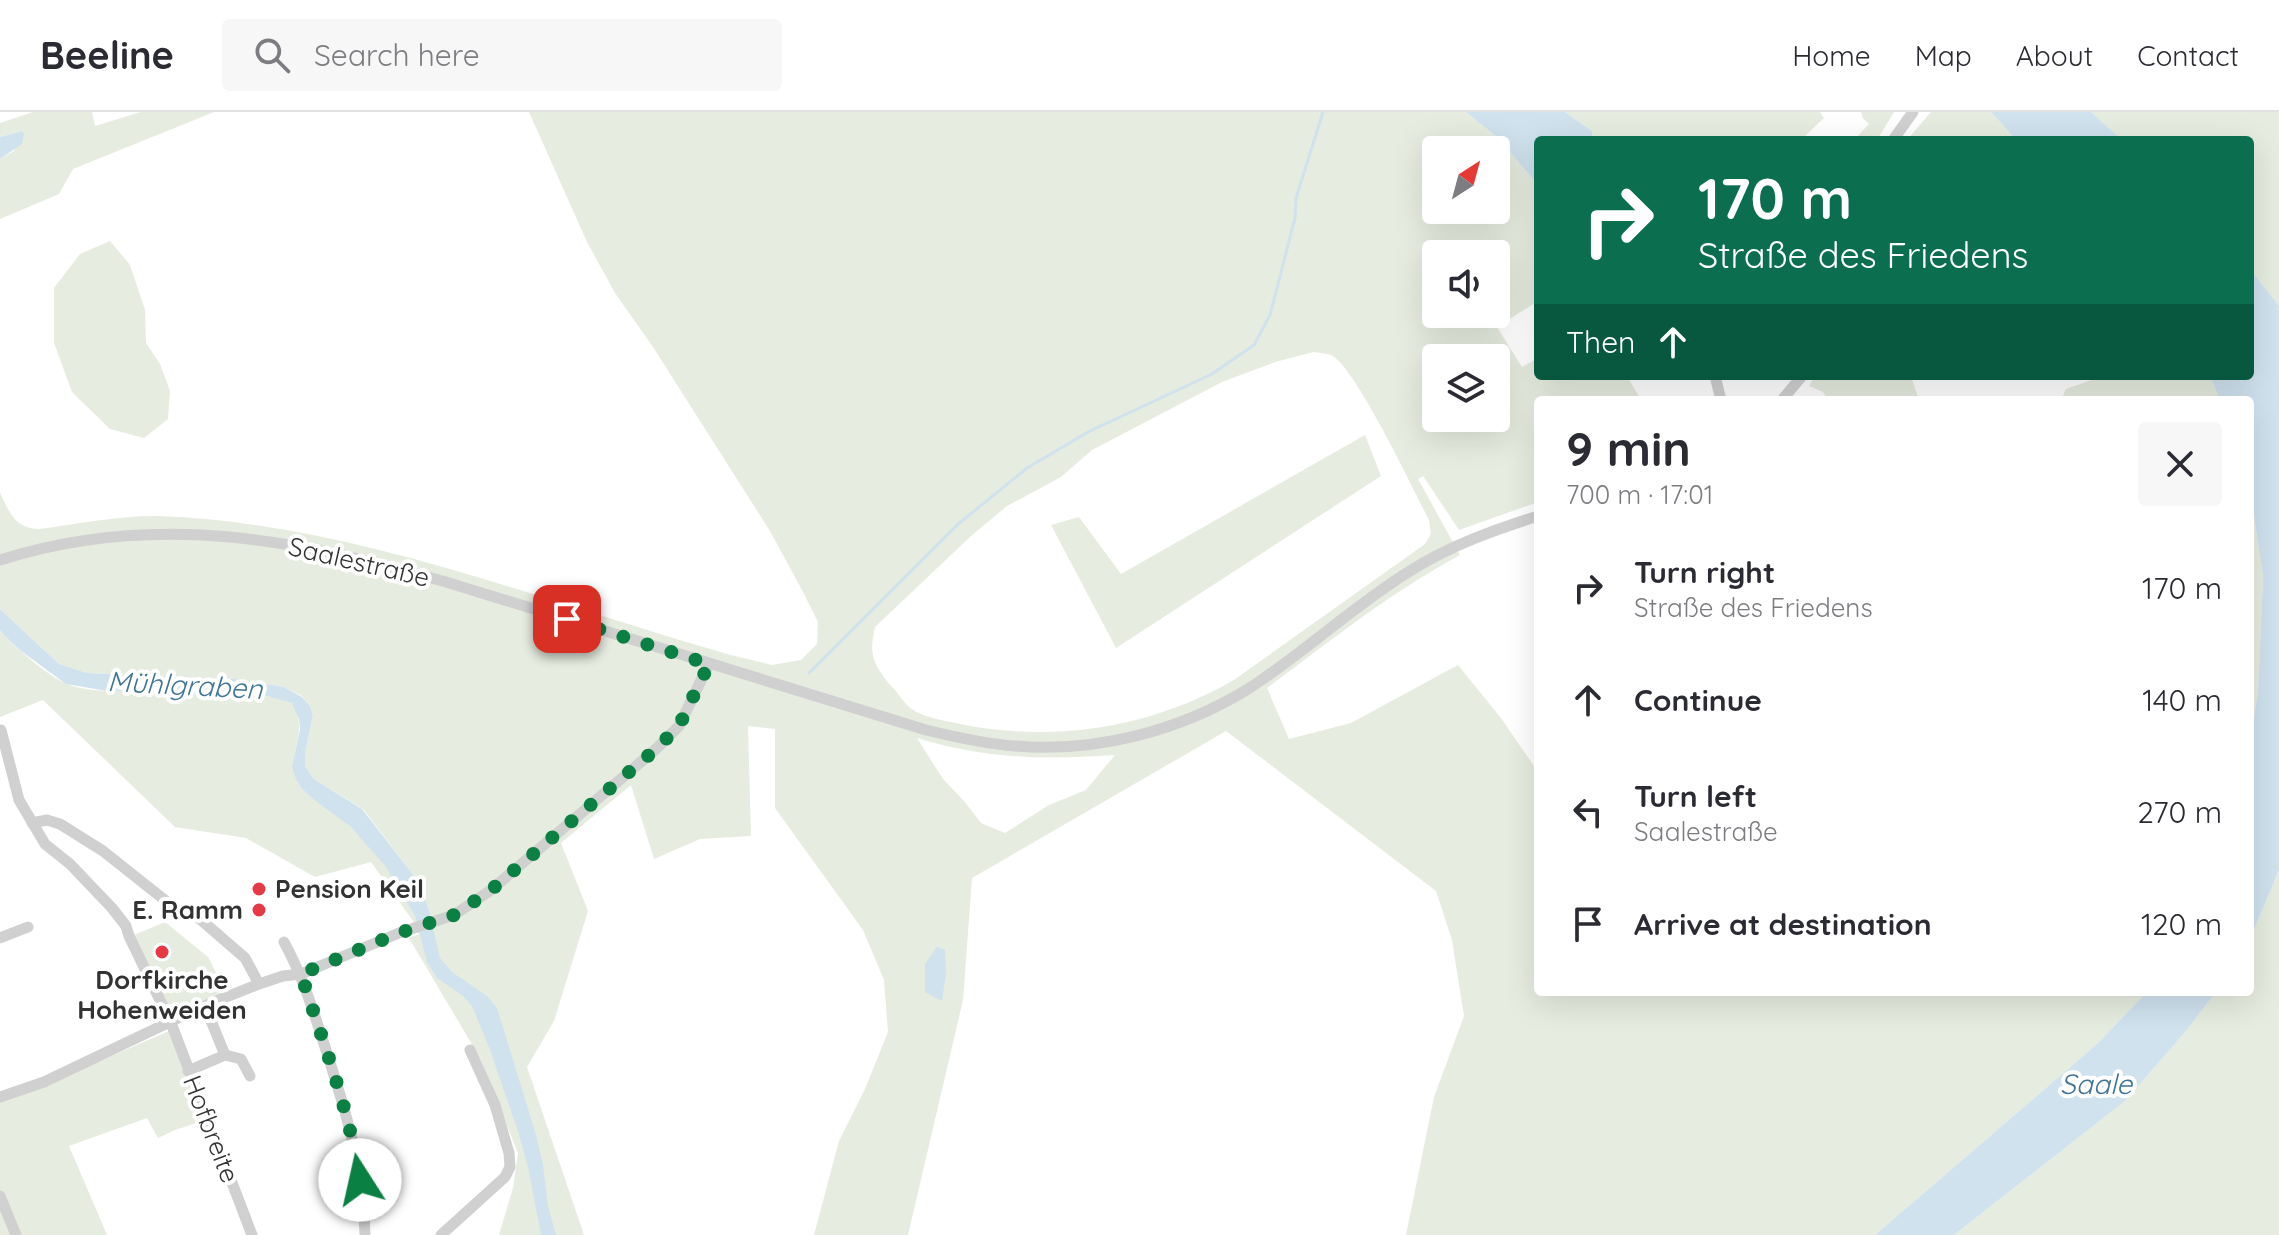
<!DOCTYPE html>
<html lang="en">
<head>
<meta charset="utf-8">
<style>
	body { margin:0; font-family:Quicksand,sans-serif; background:#f7f7f7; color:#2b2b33; height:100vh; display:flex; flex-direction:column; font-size:30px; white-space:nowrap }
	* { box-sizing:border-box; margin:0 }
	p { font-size:26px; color:#7c7c81 }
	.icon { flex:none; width:44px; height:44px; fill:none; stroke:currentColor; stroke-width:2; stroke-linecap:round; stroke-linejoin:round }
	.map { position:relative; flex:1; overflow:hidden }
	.details { position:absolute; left:1534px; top:284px; width:720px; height:600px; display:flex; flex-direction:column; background:#fff; border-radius:8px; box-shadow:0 8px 32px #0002 }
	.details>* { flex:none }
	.guide { position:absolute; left:1534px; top:24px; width:720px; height:244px; border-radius:8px; box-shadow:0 8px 32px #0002; background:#0b6e4f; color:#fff; overflow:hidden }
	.needle { width:52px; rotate:36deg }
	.fabs { position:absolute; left:1422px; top:24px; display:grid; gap:16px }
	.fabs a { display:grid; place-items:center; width:88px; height:88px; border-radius:8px; background:#fff; box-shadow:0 8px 32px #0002; font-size:40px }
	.pin { position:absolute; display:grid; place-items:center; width:68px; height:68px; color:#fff; margin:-34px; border-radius:16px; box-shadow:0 4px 12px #0006 }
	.me { position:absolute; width:88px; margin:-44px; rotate:350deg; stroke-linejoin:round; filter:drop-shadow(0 0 6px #0008) }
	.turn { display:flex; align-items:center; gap:28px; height:168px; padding:0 32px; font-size:36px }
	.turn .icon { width:104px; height:104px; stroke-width:2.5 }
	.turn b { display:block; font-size:56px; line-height:68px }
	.then { display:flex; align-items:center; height:76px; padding:0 32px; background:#0003; gap:16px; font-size:30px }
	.round { display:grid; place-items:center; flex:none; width:84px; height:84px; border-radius:8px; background:#f7f7f7 }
	.headline { display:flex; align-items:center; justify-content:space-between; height:136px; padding:0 32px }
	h1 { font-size:48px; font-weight:800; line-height:60px }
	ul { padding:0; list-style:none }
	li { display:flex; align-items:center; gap:24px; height:112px; padding:0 32px }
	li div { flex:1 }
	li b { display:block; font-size:30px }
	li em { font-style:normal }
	header { display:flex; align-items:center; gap:48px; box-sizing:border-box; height:112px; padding:0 40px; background:#fff; border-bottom:2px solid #e1e1e2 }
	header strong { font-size:38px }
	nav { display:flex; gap:44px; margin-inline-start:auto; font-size:28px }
	.search { width:560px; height:72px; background:#f7f7f7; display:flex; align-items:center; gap:20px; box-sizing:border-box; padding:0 28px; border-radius:8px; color:#7c7c81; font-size:30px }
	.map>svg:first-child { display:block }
</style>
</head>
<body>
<header>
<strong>Beeline</strong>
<div class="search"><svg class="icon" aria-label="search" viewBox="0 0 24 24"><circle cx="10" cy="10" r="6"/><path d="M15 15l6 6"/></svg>Search here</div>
<nav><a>Home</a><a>Map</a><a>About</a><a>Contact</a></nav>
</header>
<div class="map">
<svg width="2279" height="1123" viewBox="0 0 2279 1123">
	<rect width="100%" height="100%" fill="#fff"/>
	<g fill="#e6ecdf" fill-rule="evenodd">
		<polygon points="33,0 92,0 95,14 141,0 214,0 73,57 59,82 0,107 0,47 14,39 21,19 0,25 0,11"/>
		<path d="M529,0H1466L1498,26L1538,73V189L1497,215L1522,255L1538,246V264H1599L1602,267L1607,264H1627L1641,288H1538V390L1459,418L1423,364L1418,367L1460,443C1390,481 1330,529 1267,576L1289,627L1351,611L1458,553L1501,606L1538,660V880H2147L2097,932L1875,1123H1406L1434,985L1464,904L1452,828L1436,779L1226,619L972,766L963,888L908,1123H814L839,1029L865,977L888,920L884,868L863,818L775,696V617L748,614L751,724L700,727L654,747L631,673L561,731L588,799L554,909L527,955L584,1123H499L513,1076L518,1041L480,946L409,826L419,822L413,809L371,750L315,765L246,726L175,715L43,588L0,605V518C13,534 48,564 67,572C87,580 112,579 134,579C187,578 240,572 292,591C312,621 281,644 301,676C317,690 335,701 351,715C378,739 402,774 416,807L429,803L428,795L419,770L363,697L314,667L305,654V641L313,603L310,594L302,584L284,575L235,567L87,561L59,552L0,497V381C10,401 14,416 39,417C78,412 120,403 160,404C350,411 545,490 727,542L772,553L801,548L817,532L818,510L802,478L770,419L653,235L615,181L587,130ZM1436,38H1496V98H1436ZM1436,142H1496V202H1436ZM1313,240C1318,241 1326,241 1331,243C1355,254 1414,379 1429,408L1431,422L1425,432L1234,568C1151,616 1054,631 960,612C944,608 921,606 908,594C903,589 898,581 892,575C874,553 868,544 875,515L971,424L1007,394L1061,365L1092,338L1222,270L1275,250ZM1436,246H1496V306H1436ZM917,626C986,647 1044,648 1115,643L1086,678L1049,693L1005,721L981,711L964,689L943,667Z"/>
		<polygon points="1565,0 1820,0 1824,6 1801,28 1593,28 1592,19"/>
		<polygon points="1861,0 1894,0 1877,28 1854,28 1869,12 1863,6"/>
		<polygon points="1931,0 1991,0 2016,28 1907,28"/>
		<polygon points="2091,0 2279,0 2279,194 2250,157 2250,28 2122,28"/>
		<polygon points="110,129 130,153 145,198 146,231 160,252 170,279 168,307 144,326 110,317 72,280 54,231 54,176 80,142"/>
		<polygon points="1815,264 1911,264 1919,288 1828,288 1823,280 1809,274"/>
		<polygon points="2103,264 2210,264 2220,288 2065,288 2063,284 2066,277"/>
		<polygon points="1365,323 1381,364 1116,536 1051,413 1079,405 1121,462"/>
		<polygon points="2250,378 2263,464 2258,581 2250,627"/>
		<polygon points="2279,758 2279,1123 1954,1123 2125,989 2186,919 2216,880 2250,880 2250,827"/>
		<polygon points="165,810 208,845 226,880 170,905 134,823"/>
		<polygon points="169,919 202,1009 175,1018 158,1026 147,1006 69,1034 107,1123 0,1123 0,989 42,974"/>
	</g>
	<g fill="#cfe2ee">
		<polygon points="1466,0 1565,0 1592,19 1593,28 1538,28 1538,73 1498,26"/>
		<polygon points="1991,0 2091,0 2122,28 2016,28"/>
		<polygon points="22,19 24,22 22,32 0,47 0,25"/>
		<polygon points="2250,157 2279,194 2279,758 2250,827 2250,627 2258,581 2263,464 2250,378 2250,288 2220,288 2210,264 2250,264"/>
		<polygon points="0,497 59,552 87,561 235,567 284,575 302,585 310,594 313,603 305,641 305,654 314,667 362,697 419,770 428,795 440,846 452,860 487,884 497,896 536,1023 543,1053 548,1094 556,1123 541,1123 528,1055 518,1019 489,935 472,894 463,884 437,866 427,850 415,804 386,755 351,715 317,690 301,676 296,667 292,655 300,617 299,607 292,591 267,584 228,577 107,579 66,572 21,539 5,524 0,518"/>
		<polygon points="937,835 945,838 946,862 942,889 925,880 925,852"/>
		<polygon points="2147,880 2216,880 2186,919 2125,989 1954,1123 1875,1123 2097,932"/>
	</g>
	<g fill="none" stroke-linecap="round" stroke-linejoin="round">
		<polyline stroke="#cfe2ee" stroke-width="3" points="809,561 957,413 1027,356 1090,319 1212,262 1254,233 1270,203 1295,106 1296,86 1323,0"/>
		<g stroke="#d0d0d0" stroke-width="11">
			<polyline points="1893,28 1913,0"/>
			<polyline points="1715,264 1721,288"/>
			<polyline points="1782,288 1802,264"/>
			<path d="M0,448C154,399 295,427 446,470L926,618C955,625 985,632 1015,634C1095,641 1180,619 1248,577C1304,541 1353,494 1410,459C1449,434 1494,418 1538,404"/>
			<polyline points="1,618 19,688 45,732 70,752 112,796 126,814 129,824 171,911 252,1123"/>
			<polyline points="32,711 47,708 60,712 103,739 171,793 200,807 245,846 259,872"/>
			<polyline points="0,826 28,815"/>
			<path d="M284,830C303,865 313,898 325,935C345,996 364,1058 365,1123"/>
			<polyline points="205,894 225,943"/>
			<polyline points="188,959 225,943 241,947 250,964"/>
			<polyline points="0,985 44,970 199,896 259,872 283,864 301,862 399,821 454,803 491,778 656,637 679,614 709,552"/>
			<polyline points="0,1084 16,1123"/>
			<polyline points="441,1123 505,1065 510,1055 509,1041 495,993 470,938"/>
		</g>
	</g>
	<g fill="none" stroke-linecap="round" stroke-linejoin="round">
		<path stroke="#0b8043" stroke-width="14" stroke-dasharray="0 25.2" d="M360,1068C349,997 323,930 301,862L399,821L454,803L491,778L656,637L679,614L709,552L567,507"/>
	</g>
	<g fill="#e63946" stroke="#fff" stroke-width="3">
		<circle cx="259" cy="777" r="8"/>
		<circle cx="259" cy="798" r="8"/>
		<circle cx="162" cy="840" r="8"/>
	</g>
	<g text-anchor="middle" stroke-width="8" stroke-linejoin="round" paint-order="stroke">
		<g font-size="26" fill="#333" stroke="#fff">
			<text transform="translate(359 450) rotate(13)" y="9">Saalestraße</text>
			<text transform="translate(211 1017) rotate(69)" y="9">Hofbreite</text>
		</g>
		<g font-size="26" font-weight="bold" fill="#333" stroke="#fff" text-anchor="start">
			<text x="275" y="786">Pension Keil</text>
			<text x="243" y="807" text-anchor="end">E. Ramm</text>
			<text x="162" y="877" text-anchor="middle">Dorfkirche<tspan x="162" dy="30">Hohenweiden</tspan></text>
		</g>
		<g font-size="28" font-style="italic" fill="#3f7597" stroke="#fff">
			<text transform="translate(185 573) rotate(3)" y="10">Mühlgraben</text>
			<text x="2096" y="982">Saale</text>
		</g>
	</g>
</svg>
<div class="fabs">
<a><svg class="needle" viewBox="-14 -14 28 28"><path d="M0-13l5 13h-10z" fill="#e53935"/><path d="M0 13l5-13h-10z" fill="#7c7c81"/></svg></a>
<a><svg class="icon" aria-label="sound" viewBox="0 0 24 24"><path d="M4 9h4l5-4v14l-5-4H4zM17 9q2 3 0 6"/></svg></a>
<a><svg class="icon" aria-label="layers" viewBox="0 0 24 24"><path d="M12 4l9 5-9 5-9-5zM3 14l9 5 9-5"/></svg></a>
</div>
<div class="pin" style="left:567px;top:507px;background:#d93025"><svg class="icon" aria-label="arrive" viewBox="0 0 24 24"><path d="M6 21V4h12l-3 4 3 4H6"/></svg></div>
<svg class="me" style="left:360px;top:1068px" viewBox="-20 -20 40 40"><circle r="19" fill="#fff"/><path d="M0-13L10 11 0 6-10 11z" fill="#0b8043"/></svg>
<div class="guide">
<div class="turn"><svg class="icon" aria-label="right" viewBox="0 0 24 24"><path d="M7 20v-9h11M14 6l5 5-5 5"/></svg><div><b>170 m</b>Straße des Friedens</div></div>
<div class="then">Then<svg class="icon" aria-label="ahead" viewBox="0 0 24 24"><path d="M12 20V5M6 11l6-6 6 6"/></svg></div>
</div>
<section class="details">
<div class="headline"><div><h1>9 min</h1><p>700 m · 17:01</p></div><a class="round"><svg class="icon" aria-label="close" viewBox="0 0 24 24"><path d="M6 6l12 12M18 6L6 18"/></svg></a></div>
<ul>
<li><svg class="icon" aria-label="right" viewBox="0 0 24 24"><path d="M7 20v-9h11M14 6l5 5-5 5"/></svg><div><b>Turn right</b><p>Straße des Friedens</p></div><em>170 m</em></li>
<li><svg class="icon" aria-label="ahead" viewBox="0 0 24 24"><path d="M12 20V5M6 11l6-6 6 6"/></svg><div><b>Continue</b></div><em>140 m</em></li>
<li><svg class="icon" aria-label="left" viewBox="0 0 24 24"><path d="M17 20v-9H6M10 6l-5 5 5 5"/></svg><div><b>Turn left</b><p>Saalestraße</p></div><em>270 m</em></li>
<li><svg class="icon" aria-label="arrive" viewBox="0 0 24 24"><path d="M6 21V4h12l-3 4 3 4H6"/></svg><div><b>Arrive at destination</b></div><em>120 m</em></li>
</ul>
</section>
</div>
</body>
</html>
